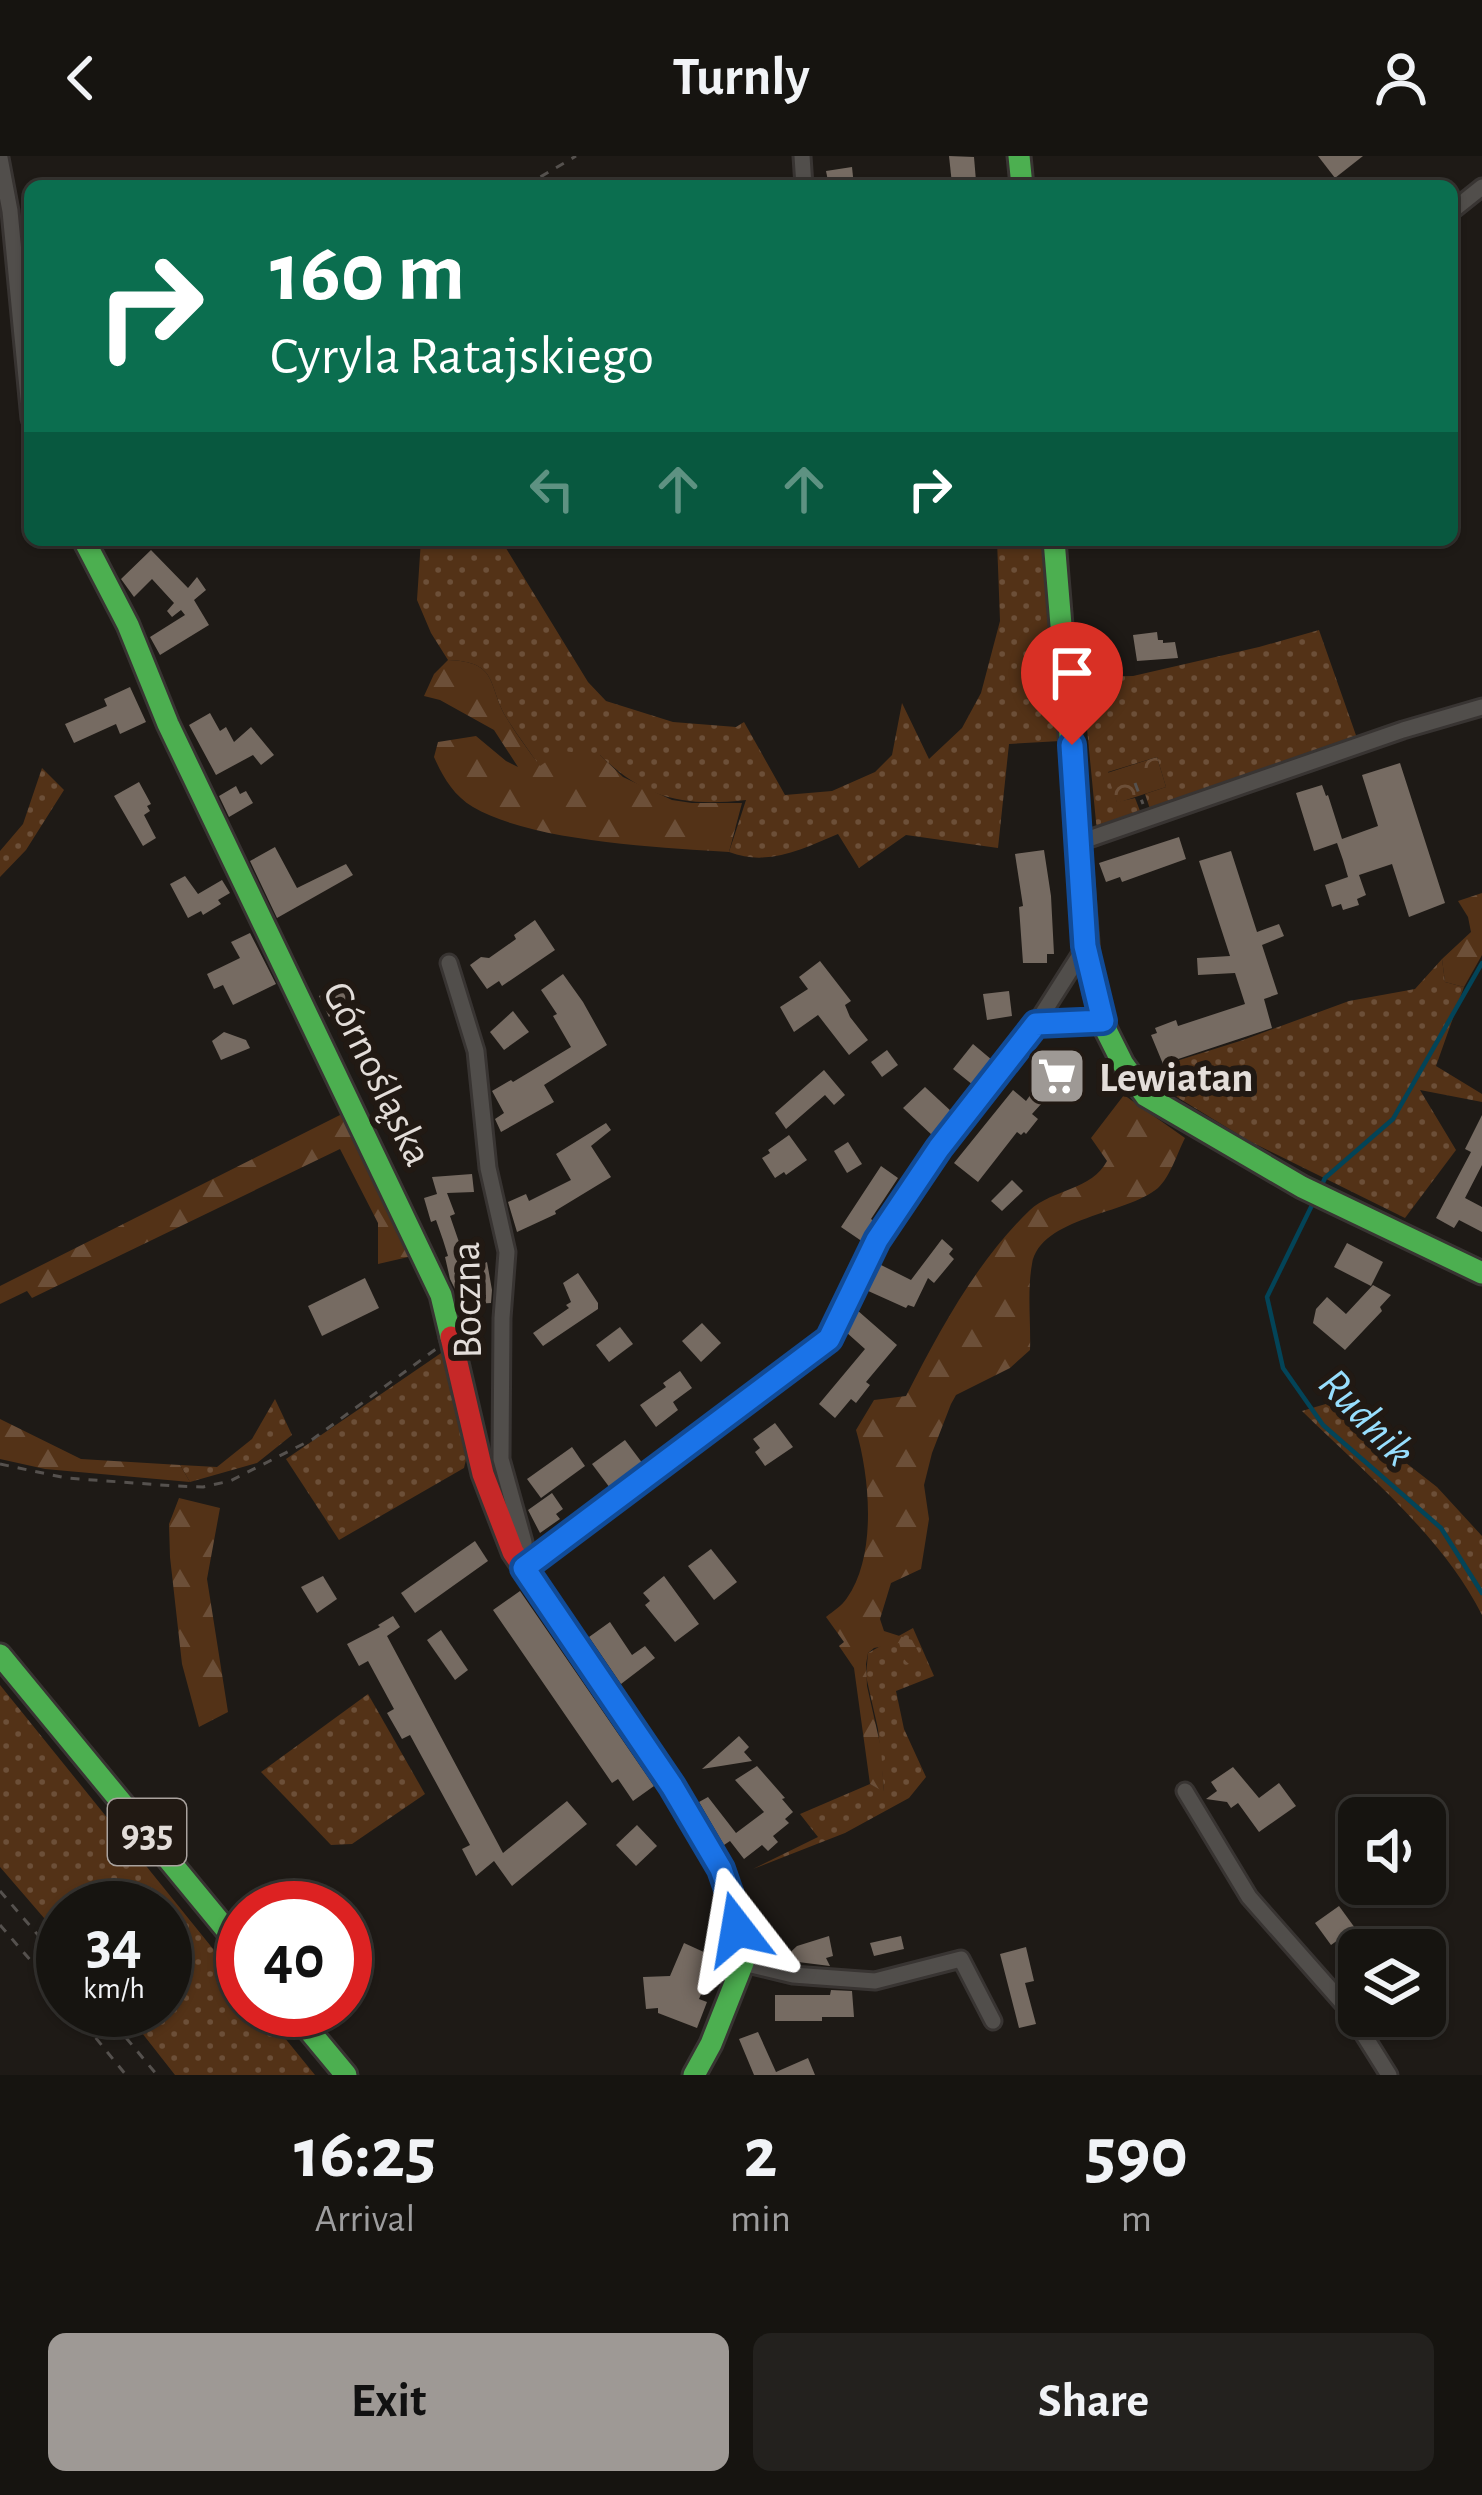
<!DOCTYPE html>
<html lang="en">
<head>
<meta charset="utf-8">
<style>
	body { margin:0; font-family:"Alegreya Sans",sans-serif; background:#23211e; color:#f1f3f6; height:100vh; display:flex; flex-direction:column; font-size:45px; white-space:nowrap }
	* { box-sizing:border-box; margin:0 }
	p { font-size:39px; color:#9e9e9f }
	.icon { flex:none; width:66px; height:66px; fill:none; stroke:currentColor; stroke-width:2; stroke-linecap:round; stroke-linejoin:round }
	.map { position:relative; height:1919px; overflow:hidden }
	.side { display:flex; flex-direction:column; background:#161410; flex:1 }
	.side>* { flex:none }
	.guide { position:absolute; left:24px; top:24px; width:1434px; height:366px; border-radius:18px; box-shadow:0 3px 9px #0004,0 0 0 3px #353330; background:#0b6e4f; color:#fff; overflow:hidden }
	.controls { position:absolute; left:1338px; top:1641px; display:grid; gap:24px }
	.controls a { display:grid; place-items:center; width:108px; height:108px; border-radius:18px; background:#161410; box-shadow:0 3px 9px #0004,0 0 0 3px #353330; font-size:60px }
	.speed { position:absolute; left:36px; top:1725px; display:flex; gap:24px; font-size:60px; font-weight:700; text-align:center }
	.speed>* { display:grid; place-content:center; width:156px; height:156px; border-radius:50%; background:#161410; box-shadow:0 3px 9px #0004,0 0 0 3px #353330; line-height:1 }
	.speed small { font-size:30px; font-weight:400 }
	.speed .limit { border:18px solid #d22; background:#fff; color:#111 }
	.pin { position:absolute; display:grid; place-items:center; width:102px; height:102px; color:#fff; margin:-123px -51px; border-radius:50% 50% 50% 0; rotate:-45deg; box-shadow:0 0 12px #0007 }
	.pin .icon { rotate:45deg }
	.me { position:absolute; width:132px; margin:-66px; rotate:346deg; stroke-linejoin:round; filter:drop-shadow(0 0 9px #0008) }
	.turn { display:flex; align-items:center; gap:42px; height:252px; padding:0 48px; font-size:54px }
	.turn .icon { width:156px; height:156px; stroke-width:2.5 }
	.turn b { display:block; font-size:84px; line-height:102px }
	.lanes { display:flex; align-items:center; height:114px; padding:0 48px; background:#0003; justify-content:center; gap:60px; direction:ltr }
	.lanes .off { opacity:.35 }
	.eta { display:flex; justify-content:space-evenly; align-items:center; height:204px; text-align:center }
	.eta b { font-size:72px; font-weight:600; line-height:84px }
	.action { display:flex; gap:24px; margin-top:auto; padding:24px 48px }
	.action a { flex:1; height:138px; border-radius:18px; background:#9e9995; color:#111; font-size:48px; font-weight:600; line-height:138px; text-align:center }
	.action a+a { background:#23211e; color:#f1f3f6 }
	header { display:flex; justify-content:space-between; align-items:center; height:156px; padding:0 48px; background:#161410; font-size:54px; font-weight:600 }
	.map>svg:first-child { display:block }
</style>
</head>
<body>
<header><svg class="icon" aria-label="back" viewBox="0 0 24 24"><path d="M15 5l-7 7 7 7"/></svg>Turnly<svg class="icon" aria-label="person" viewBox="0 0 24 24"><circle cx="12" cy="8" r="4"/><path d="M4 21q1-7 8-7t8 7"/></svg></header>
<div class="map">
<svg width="1482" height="1919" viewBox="0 0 1482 1919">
	<defs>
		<pattern id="grass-dots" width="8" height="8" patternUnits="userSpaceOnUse" patternTransform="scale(3)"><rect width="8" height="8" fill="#533217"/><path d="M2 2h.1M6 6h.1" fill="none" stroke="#6c4f38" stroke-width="1.8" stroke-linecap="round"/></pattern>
		<pattern id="forest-firs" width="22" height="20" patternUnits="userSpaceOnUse" patternTransform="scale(3)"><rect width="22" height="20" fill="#533217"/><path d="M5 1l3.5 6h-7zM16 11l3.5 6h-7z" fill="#6c4f38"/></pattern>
		<pattern id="park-crowns" width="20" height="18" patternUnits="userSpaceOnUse" patternTransform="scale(3)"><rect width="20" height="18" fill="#533217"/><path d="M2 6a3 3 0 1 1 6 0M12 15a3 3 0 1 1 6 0" fill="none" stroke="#6c4f38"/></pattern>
	</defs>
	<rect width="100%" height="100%" fill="#1e1a16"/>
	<g fill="url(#grass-dots)">
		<path d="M421,384H501L588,526L606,545L673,566L736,571L744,566L785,639L832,635L875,616L892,599L902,547L929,603L962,572L981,537L1000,465L997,384H1041L1060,585L1009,588L998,692L906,679L859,712L838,678C802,693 768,711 729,696L746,644C684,651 645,643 600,599L540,611C529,594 516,578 506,561C487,528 499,506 448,504L431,477L417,444Z"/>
		<polygon points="1319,474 1358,585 1151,656 1145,638 1166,631 1157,601 1108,616 1117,646 1135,642 1142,660 1097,676 1082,521 1133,520 1259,491"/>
		<polygon points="42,612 64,634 26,694 0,721 0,695 23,668"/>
		<polygon points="1442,803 1445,826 1464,831 1436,910 1482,938 1482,946 1420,934 1456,994 1405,1062 1249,985 1149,924 1151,913 1243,884 1349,845 1415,833"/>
		<polygon points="447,1193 469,1291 464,1312 339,1384 286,1303"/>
		<polygon points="275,1243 292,1279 257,1307 190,1326 180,1309 217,1311 252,1283"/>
		<path d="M1329,1247L1437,1331L1482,1380V1459C1443,1381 1364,1316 1302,1255Z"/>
		<polygon points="913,1472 934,1520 896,1535 904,1573 926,1621 909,1642 845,1677 753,1713 818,1681 800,1658 870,1628 884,1635 878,1573 866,1520 868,1497"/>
		<polygon points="0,1529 243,1830 243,1854 262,1854 315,1919 175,1919 124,1854 165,1854 165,1752 63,1752 63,1784 0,1711"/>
		<polygon points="368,1538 425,1638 352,1688 331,1689 261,1616"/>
	</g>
	<g fill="url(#forest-firs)">
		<path d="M448,504C499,506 487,528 506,561C516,578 528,594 540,610L562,595L600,599L623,621L672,644L692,647H742L729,696C659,691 533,686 473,651C453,639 443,621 434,601L438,586L476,580L506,605L518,611L494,574L440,544L424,540L434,518Z"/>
		<polygon points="1482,737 1482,799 1464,831 1445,826 1442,803 1471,776 1468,761 1458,745"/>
		<path d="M1124,939L1185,982C1177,998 1170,1021 1158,1032C1128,1058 1040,1061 1032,1108C1027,1135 1031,1167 1030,1194L1010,1212L956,1239L951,1248L932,1297L924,1329L929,1363L921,1413L891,1427L880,1463L884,1475L912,1484L922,1503L916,1510C902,1508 903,1498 899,1487L874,1492L868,1497L866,1508L867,1530L881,1592L884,1636L870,1628L854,1512L839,1490L844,1486L826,1461C833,1455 842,1450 847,1442C877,1400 870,1321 856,1274L874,1244L906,1240C940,1174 976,1106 1030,1054C1053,1033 1092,1034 1107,1005L1091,982Z"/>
		<polygon points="346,956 417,1099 378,1108 378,1067 340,993 32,1142 27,1135 0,1148 0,1130"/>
		<polygon points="0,1263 81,1303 180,1309 190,1326 45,1313 0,1303"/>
		<polygon points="179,1342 220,1352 207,1423 228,1556 199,1571 182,1508 170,1401 169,1368"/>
	</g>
	<polygon fill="url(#park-crowns)" points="1157,601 1166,631 1117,647 1107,617"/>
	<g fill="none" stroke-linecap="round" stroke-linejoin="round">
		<g stroke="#034458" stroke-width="4.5">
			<polyline points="1320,1033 1325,1022 1393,963 1482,807"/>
			<polyline points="1315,1043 1267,1141 1283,1212 1323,1269 1441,1372 1482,1437"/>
		</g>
	</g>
	<g fill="#766b62">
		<polygon points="949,0 974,1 976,25 952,28"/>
		<polygon points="1318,0 1363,0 1335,22"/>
		<polygon points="852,11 854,30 829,30 826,15"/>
		<polygon points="151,394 188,432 197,421 206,434 194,444 209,469 160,499 150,481 185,459 181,454 172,461 167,455 174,447 152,423 134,441 121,423"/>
		<polygon points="1157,476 1158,484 1163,484 1163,487 1175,486 1178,502 1137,505 1133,479"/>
		<polygon points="130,531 146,566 120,578 116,568 74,587 65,568 107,550 104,543"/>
		<polygon points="210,557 220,575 226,571 234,586 251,571 274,599 261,609 253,599 216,619 189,569"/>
		<polygon points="1400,607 1445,747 1409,761 1392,708 1359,719 1366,739 1357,743 1359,749 1343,754 1341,748 1332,751 1325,729 1348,721 1343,704 1337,687 1314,695 1296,637 1322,629 1326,640 1328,639 1342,683 1378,670 1362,619"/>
		<polygon points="139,626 151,648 147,650 150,655 144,659 156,682 143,690 114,640"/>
		<polygon points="236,630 240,638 246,635 253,647 229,661 219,640"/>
		<polygon points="1179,681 1186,703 1122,726 1120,721 1106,726 1099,707"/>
		<polygon points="275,691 297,732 346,708 353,719 277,762 250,705"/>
		<polygon points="1044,694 1051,740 1054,798 1047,798 1047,807 1023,807 1019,751 1023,750 1015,698"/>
		<polygon points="1231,695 1257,776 1279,768 1284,780 1262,789 1278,838 1264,843 1272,872 1163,908 1151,879 1157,877 1155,872 1176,864 1178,870 1245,848 1235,817 1198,819 1197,802 1230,800 1199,705"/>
		<polygon points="185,720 198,738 222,724 230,737 218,744 221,748 203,759 201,755 188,762 170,728"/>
		<polygon points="535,764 555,794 502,830 499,825 487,833 470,809 481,801 489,802 516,783 514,779"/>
		<polygon points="250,777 276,828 233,849 223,829 214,833 207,818 240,802 231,786"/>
		<polygon points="820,805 851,845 845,849 850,861 868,884 849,899 818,859 794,876 780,851 808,833 799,821"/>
		<polygon points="563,818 583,846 607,889 544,929 554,946 501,976 495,963 504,957 492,935 511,924 513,926 571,891 553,860 557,858 541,834"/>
		<polygon points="345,827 355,848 329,861 319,840"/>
		<polygon points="1009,835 1012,860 987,864 983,838"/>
		<polygon points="513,855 529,876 504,894 490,876"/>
		<polygon points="224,876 246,884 250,892 221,904 212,885"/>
		<polygon points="973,888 992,904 973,929 953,913"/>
		<polygon points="887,894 898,909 882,921 871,906"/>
		<polygon points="1059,899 1076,912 1065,926 1069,929 1060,940 1053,935 1032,958 1038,963 1026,978 1024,976 1021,979 1017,976 978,1026 954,1007 1013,934 1026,945"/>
		<polygon points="824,914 845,939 834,949 825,939 786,973 775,957"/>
		<polygon points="925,931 952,956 933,980 903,952"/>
		<polygon points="1482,959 1482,1009 1465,1042 1482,1051 1482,1076 1459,1064 1454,1072 1436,1062 1471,996 1465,993"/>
		<polygon points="606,967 611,974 591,990 611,1021 555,1055 556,1058 517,1076 508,1046 526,1038 529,1045 571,1024 556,998"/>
		<polygon points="789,979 807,1004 786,1019 784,1016 775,1022 762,1002 770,997 768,994"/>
		<polygon points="848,986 862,1008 847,1017 834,995"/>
		<polygon points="881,1010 898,1022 871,1063 875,1066 863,1086 841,1071"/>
		<polygon points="472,1018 474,1036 447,1037 455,1058 450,1060 469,1115 487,1106 492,1134 491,1147 475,1148 474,1129 455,1133 450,1123 445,1101 448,1100 443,1084 436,1064 431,1066 424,1042 437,1038 432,1021"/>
		<polygon points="1012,1024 1023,1035 1002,1055 991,1045"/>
		<polygon points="942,1083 953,1093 949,1098 954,1103 934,1127 928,1122 914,1151 908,1149 906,1152 866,1134 879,1108 911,1124"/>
		<polygon points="1347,1087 1383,1106 1371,1130 1334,1111"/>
		<polygon points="578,1117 598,1147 598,1153 543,1190 533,1177 569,1152 566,1149 571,1146 563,1127"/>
		<polygon points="365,1122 379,1152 322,1180 308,1150"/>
		<polygon points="1373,1129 1391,1139 1380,1151 1382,1155 1345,1194 1313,1167 1316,1153 1327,1141 1346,1158"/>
		<polygon points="857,1154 897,1189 866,1226 870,1229 856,1247 851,1243 835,1262 819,1248 865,1193 846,1176"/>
		<polygon points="702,1167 721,1187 701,1206 682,1185"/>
		<polygon points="620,1171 633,1188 609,1206 596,1189"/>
		<polygon points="680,1215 692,1232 673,1246 678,1254 656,1271 640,1249 666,1231 663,1227"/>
		<polygon points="775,1267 793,1291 765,1310 755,1296 760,1292 753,1283"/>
		<polygon points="625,1284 643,1308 610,1332 592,1308"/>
		<polygon points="572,1291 585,1310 541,1342 527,1323"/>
		<polygon points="552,1337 563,1353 556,1358 560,1363 540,1377 528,1354"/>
		<polygon points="475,1385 488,1405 415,1457 401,1437"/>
		<polygon points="711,1393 737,1426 714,1444 688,1410"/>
		<polygon points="323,1420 337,1443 317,1457 301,1431"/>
		<polygon points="664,1420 699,1468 675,1486 645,1449 650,1445 643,1437"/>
		<polygon points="520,1435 654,1630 633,1645 618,1623 612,1627 493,1454"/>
		<polygon points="393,1460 400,1471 387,1480 503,1697 567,1645 587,1668 512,1730 494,1705 476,1720 462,1693 470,1689 410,1579 402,1583 387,1557 394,1553 368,1505 359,1510 347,1488 380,1471 378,1469"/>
		<polygon points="610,1466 632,1499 645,1490 655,1502 621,1528 589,1481"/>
		<polygon points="441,1474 468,1514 455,1524 427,1484"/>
		<polygon points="739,1580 749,1591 744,1596 752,1605 702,1613"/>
		<polygon points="757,1610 785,1642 782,1643 793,1656 785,1663 789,1667 773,1680 778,1686 768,1695 762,1689 744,1703 730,1685 724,1689 699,1646 708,1641 736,1677 764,1656 735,1624"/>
		<polygon points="1233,1611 1259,1642 1279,1627 1296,1650 1259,1676 1238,1647 1231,1652 1227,1646 1206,1643 1217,1635 1211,1626"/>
		<polygon points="637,1669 657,1690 636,1710 616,1689"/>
		<polygon points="1339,1750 1355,1772 1331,1789 1315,1767"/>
		<polygon points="829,1780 833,1800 826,1802 830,1810 782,1804 797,1790"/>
		<polygon points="901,1780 904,1793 874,1800 870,1787"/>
		<polygon points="684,1787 717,1802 699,1843 707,1846 697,1872 658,1857 658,1852 646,1853 643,1821 670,1820"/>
		<polygon points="1026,1791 1034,1825 1025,1827 1036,1868 1019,1872 1000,1798"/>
		<polygon points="831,1834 852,1835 854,1861 822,1861 822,1865 775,1865 775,1839 830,1839"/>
		<polygon points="758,1876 776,1916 808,1902 815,1919 754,1919 739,1883"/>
	</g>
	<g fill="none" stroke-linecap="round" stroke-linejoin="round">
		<g stroke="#383432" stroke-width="21">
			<g id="street">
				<polyline points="802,0 804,30"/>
				<polyline points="0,2 10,55 30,263"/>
				<polyline points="1452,55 1482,31"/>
				<polyline points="1080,686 1403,574 1482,551"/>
				<polyline points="449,807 476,895 488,1012 507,1096 502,1162 501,1303 524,1386 524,1409"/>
				<polyline points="1036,868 1103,865"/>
				<polyline points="524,1412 829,1183 877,1084 939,992 1036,868 1085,791"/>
				<polyline points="1185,1635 1249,1741 1347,1852 1389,1919"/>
				<polyline points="743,1807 793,1819 875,1825 961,1803 993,1865"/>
			</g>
		</g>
		<g stroke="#383432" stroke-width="27">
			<g id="fast">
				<polyline points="1019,0 1022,30"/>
				<polyline points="84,384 128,469 168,568 441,1139 451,1181"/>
				<polyline points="1054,384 1088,798 1095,837 1106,874 1123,908 1146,940 1302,1031 1482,1117"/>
				<polyline points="0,1499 243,1794"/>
				<polyline points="614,1544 672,1630 721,1713 730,1739 743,1807 711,1888 694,1919"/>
				<polyline points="292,1854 346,1919"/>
			</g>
		</g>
		<g stroke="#383432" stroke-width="27">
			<polyline id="jam" points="451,1181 483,1318 513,1396 614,1544"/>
		</g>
		<g stroke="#55514e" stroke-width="3" stroke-dasharray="9 9" stroke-linecap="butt">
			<polyline points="525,30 576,0"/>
			<polyline points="1135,627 1143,648"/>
			<polyline points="0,1308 66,1322 175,1330 203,1331 230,1325 313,1283 436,1193"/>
			<polyline points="0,1735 63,1808"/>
			<polyline points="0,1769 63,1842"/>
			<polyline points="73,1854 126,1919"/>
			<polyline points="103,1854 157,1919"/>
		</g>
		<use href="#street" stroke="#514e4b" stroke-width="15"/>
		<use href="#fast" stroke="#4caf50" stroke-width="21"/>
		<use href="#jam" stroke="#c62828" stroke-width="21"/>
	</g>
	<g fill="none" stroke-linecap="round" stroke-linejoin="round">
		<g stroke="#114b97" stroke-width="30">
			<polyline id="route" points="737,1773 730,1739 721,1713 672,1630 524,1412 829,1183 877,1084 939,992 1036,868 1103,865 1085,790 1072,589"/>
		</g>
		<use href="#route" stroke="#1a73e8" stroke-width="21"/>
	</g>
	<defs>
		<g id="supermarket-square" transform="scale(3)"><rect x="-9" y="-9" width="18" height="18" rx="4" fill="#9e9995" stroke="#211913"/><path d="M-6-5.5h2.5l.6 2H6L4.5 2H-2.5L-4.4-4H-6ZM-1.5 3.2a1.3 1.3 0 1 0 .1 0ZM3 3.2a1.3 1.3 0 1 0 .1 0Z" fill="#fff"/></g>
	</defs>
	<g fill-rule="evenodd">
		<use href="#supermarket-square" x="1057" y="920"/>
	</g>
	<g text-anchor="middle" stroke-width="12" stroke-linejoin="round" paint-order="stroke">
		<rect fill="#211913" stroke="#a9a29e" stroke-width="3" x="108" y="1643" width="78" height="66" rx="9"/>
		<g font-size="39" font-weight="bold" fill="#e3ddd9">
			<text x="147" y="1690">935</text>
		</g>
		<g font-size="42" fill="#e3ddd9" stroke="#211913">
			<text transform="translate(379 917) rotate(64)" y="15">Górnośląska</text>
			<text transform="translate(465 1144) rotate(-91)" y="15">Boczna</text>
		</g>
		<g font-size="42" font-weight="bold" fill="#e3ddd9" stroke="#211913" text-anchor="start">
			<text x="1099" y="935">Lewiatan</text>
		</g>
		<g font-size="45" font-style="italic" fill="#97defd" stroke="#211913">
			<text transform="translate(1368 1260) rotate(46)" y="16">Rudnik</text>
		</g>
	</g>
</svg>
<div class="controls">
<a><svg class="icon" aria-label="sound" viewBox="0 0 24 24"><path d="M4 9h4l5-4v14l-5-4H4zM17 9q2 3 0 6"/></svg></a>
<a><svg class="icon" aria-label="layers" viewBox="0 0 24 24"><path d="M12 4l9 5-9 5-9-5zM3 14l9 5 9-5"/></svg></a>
</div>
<div class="speed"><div>34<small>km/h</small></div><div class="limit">40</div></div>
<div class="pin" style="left:1072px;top:589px;background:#d93025"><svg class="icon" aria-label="arrive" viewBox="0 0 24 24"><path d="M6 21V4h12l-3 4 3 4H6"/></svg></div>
<svg class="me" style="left:737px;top:1773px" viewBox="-20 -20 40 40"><path d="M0-17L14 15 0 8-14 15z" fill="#1a73e8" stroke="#fff" stroke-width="4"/></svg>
<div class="guide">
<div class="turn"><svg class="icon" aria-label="right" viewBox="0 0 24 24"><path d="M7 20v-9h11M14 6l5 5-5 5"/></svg><div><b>160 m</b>Cyryla Ratajskiego</div></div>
<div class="lanes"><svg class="icon off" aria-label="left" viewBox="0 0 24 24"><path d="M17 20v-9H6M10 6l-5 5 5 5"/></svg><svg class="icon off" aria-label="ahead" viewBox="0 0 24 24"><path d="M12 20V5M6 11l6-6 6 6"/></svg><svg class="icon off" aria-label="ahead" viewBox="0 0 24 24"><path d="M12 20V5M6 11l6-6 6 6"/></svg><svg class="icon" aria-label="right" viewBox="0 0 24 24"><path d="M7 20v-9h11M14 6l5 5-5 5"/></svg></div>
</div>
</div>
<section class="side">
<div class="eta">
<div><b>16:25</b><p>Arrival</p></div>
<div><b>2</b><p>min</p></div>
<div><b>590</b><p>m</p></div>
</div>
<div class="action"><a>Exit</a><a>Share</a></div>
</section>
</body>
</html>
